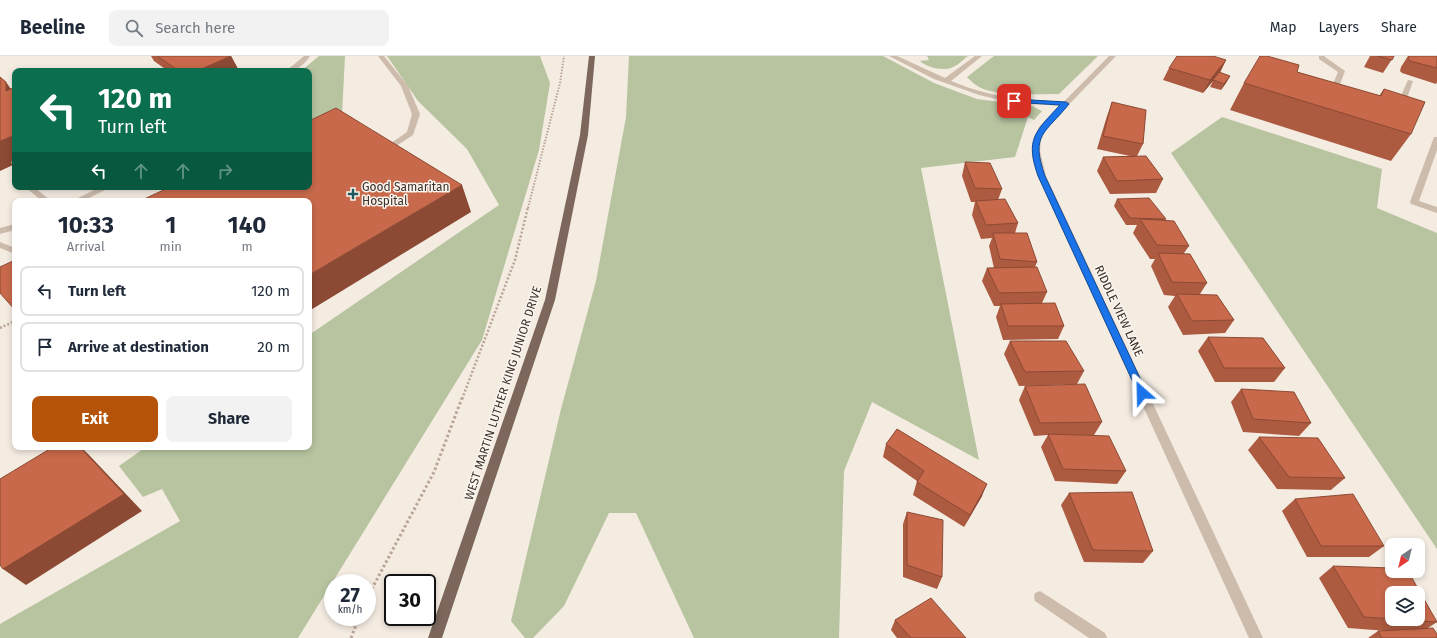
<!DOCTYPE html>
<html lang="en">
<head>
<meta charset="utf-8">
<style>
	body { margin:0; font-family:"Fira Sans",sans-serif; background:#f2f2f3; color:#1f2937; height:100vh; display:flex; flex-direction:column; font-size:15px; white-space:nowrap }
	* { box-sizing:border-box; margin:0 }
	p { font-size:13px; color:#747a83 }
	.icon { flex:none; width:22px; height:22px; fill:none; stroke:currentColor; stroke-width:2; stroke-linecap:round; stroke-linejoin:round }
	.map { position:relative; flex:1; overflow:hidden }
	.sheet { position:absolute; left:12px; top:142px; width:300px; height:252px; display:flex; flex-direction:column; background:#fff; border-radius:8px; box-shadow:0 2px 6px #0003 }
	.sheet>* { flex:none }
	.banner { position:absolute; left:12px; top:12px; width:300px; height:122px; border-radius:8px; box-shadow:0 2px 6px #0003; background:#0b6e4f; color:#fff; overflow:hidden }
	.needle { width:26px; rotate:215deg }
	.tools { position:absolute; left:1385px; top:482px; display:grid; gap:8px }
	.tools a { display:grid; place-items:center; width:40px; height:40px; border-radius:8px; background:#fff; box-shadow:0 2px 6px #0003; font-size:20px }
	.speed { position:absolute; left:324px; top:518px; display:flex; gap:8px; font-size:20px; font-weight:700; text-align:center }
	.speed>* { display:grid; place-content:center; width:52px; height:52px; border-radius:50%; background:#fff; box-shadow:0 2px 6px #0003; line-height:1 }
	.speed small { font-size:10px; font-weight:400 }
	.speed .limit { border:2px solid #111; border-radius:6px; background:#fff; color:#111 }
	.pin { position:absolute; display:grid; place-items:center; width:34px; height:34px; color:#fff; margin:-17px; border-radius:8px; box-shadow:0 2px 6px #0006 }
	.me { position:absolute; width:44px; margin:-22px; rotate:335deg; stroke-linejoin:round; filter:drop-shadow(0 0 3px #0008) }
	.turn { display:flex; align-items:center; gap:14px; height:84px; padding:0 20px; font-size:18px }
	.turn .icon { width:52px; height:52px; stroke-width:2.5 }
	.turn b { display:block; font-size:28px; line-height:34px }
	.lanes { display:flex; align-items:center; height:38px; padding:0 20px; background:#0003; justify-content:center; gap:20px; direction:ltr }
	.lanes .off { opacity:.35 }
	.eta { display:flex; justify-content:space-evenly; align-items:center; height:68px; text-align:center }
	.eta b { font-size:24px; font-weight:700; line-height:28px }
	.primary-button { display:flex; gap:8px; margin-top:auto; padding:8px 20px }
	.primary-button a { flex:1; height:46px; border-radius:8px; background:#b45309; color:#fff; font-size:16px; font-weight:700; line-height:46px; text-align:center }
	.primary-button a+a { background:#f2f2f3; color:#1f2937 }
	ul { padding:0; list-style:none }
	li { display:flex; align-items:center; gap:12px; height:50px; margin:0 8px 6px; padding:0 12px; border:2px solid #e0e1e3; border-radius:8px }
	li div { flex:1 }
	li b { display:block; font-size:15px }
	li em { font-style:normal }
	header { display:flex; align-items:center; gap:24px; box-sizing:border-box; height:56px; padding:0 20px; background:#fff; border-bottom:1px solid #e0e1e3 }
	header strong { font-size:19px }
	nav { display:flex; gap:22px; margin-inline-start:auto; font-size:14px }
	.search { width:280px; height:36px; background:#f2f2f3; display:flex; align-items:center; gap:10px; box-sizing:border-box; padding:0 14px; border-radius:8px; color:#747a83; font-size:15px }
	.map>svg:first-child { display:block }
</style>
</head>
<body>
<header>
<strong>Beeline</strong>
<div class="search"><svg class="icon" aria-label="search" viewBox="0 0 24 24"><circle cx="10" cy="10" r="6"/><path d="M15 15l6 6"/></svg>Search here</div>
<nav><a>Map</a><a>Layers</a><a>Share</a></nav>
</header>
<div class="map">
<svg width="1437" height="582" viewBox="0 0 1437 582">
	<rect width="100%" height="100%" fill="#f4ebe1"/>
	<g fill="#b8c4a0">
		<polygon points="319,0 345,0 342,59 309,71 309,15 301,15"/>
		<polygon points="387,0 540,0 550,27 539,94 482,284 298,582 0,582 0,568 180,465 162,433 143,441 119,410 146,391 309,391 309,279 499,149 467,93 418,45"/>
		<polygon points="629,0 883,0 934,27 977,43 1032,50 1042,55 1034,64 1028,61 1015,101 921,112 979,404 872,346 844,415 839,582 694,582 636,457 609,457 564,550 533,582 525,582 511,565 561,353 596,225 626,61"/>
		<path d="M927,0H968C963,4 957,10 951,12C942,15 926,11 920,5L929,4Z"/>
		<path d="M994,0H1098L1059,38C1038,38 998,41 979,31C975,29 970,24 967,21Z"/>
		<polygon points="1222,61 1382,113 1377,152 1437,177 1437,493 1171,97"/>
	</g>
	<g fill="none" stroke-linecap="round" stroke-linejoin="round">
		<polyline stroke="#b9a596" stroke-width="2" stroke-dasharray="1.5 1.5" stroke-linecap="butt" points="528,152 560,27 564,0"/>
		<g stroke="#b9a596" stroke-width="2.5" stroke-dasharray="2 2" stroke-linecap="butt">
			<polyline points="0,272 15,265"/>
			<polyline points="462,343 515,204 528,151"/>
		</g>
		<g stroke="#b9a596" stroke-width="3" stroke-dasharray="2.5 2.5" stroke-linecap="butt">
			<polyline points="367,542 434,416 462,342"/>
			<polyline points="351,582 359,561"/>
		</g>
		<g fill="#cdbbac" fill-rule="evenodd">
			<path d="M304,0H310C304,9 296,15 286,15Z"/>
			<polygon points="378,0 384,0 408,30 420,58 413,79 384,98 381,98 381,94 407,76 412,58 401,30"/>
			<path d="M889,0H897L945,22L975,0H982L951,25C992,42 1022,44 1066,46L1070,48L1066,50L1013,47L979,39L934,23Z"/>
			<polygon points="1319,0 1325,0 1325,1 1345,15 1337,36 1340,38 1339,40 1333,40 1329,37 1338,16 1319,3"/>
			<polygon points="1408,24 1413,25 1404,51 1397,53 1396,51"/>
			<polygon points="1434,81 1437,81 1437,94 1419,145 1437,151 1437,157 1411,148 1410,146"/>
			<polygon points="25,131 34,131 51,145 42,145"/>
			<polygon points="100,131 111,131 83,145 72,145"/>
			<polygon points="15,168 15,174 0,178 0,172"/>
			<polygon points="0,186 15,192 15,198 0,192"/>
		</g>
		<g fill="#cdbbac" fill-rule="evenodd">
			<polygon points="1109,0 1116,0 1046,72 1041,84 1040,95 1046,120 1263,582 1249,582 1038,120 1032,95 1034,84 1039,71"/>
			<polygon points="1040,535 1105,577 1107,582 1089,582 1035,545 1034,541 1035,537"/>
		</g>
		<polygon fill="#7d675c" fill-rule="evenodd" points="589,0 595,0 588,79 555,244 442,582 428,582 545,244 580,79"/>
	</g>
	<g fill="#ac5a40">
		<polygon points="151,0 231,0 238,13 233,15 168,15 154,5"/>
		<polygon points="1370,0 1394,0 1383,17 1364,11"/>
		<polygon points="1408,0 1437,0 1437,26 1436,28 1402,17 1400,15 1401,11"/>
		<polygon points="1226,4 1220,17 1230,20 1226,27 1221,34 1210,31 1213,25 1203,37 1163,24 1169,12"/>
		<polygon points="1297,16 1379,40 1384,33 1411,78 1391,105 1230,54 1244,27"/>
		<polygon points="1112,46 1143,88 1137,100 1163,123 1156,137 1110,138 1097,115 1103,101 1130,100 1097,93 1107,60"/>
		<polygon points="965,106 1002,133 998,144 1018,167 1015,177 1037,206 1035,211 1047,236 1042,247 1064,270 1058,283 1003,284 996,261 1000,250 994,250 982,225 987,212 994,212 989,190 992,182 981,183 972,159 975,146 971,146 962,120"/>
		<polygon points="1117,143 1166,163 1165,164 1189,190 1184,197 1207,227 1200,238 1234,264 1225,277 1183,279 1168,251 1175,240 1164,239 1151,210 1155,203 1150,203 1133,177 1137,169 1126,169 1114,150"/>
		<polygon points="1208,281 1285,312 1274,326 1215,326 1198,295"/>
		<polygon points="1010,285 1084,315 1077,328 1019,330 1004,298"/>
		<polygon points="1025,330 1102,366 1094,379 1074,379 1126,415 1117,428 1055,425 1041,391 1048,379 1034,380 1019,344"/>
		<polygon points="1241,333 1311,367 1299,380 1243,376 1231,346"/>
		<polygon points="1259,381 1345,422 1331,434 1277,433 1248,394"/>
		<polygon points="886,388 982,440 964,471 913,439 917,425 883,401"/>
		<polygon points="1069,437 1153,495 1143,507 1084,506 1061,449"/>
		<polygon points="1295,443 1384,490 1369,501 1307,501 1282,455"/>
		<polygon points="907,456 942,521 937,533 903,521 903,468"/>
		<polygon points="1333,510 1437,566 1428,572 1437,582 1368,582 1378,575 1387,575 1348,572 1319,522"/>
		<polygon points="895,564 966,582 897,582 891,574"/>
	</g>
	<g fill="#8c4a34">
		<polygon points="231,0 238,13 233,15 197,15"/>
		<polygon points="1226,4 1219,17 1203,37 1210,24"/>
		<polygon points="1230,20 1226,27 1221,34 1224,28"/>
		<polygon points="6,26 15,39 6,35"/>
		<polygon points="15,79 15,104 11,106 13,109 0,115 0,85"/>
		<polygon points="462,129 471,156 309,255 309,219"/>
		<polygon points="80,391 81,391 89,399 142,455 26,529 3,513"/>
		<polygon points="987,428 982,440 964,471 970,459"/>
	</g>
	<g fill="#c8694b" stroke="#8c4a34" fill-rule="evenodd">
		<polygon points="157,0 231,0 197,15 179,15"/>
		<polygon points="1177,0 1213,0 1226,4 1210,24 1169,12"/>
		<polygon points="1260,0 1267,0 1299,9 1297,16 1381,40 1384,33 1425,46 1411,78 1244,27"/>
		<polygon points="1377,0 1394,0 1392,4"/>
		<polygon points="1409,0 1437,0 1437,12 1410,5 1408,2"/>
		<polygon points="1219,16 1230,20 1224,28 1213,24"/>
		<polygon points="0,21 6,26 6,35 15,31 15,79 0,85"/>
		<polygon points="1112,46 1146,54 1143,88 1103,80"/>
		<polygon points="336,52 462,129 309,219 309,145 140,145 170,131 309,131 309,65"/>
		<polygon points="1146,100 1163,123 1117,125 1103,101"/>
		<polygon points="965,106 990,107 1002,133 975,132"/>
		<polygon points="1149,142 1166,163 1130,162 1117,143"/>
		<polygon points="1005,143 1018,167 986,169 976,145"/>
		<polygon points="1140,163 1174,165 1189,190 1157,189"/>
		<polygon points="993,177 1027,177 1037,206 1000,203"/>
		<polygon points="1158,197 1190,198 1207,227 1172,226"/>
		<polygon points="15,204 15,254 0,237 0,211"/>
		<polygon points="1037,211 1047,236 999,237 987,212"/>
		<polygon points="1177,238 1217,239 1234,264 1192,265"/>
		<polygon points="1055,247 1064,270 1008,270 1001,248"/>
		<polygon points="1208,281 1263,282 1285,312 1224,312"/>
		<polygon points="1010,285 1066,285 1084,315 1025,316"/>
		<polygon points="1085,328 1102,366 1040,367 1025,330"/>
		<polygon points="1241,333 1294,336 1311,367 1253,363"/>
		<polygon points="897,373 987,428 970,459 917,426 924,415 886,388"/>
		<polygon points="1048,378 1109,380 1126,415 1063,413"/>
		<polygon points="1259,381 1318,382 1345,422 1289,421"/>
		<polygon points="53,391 80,391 124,438 3,513 0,509 0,423"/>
		<polygon points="1132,436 1153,495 1093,494 1069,437"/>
		<polygon points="1353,438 1384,490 1321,490 1295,443"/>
		<polygon points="907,456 943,464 942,521 907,509"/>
		<path d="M1333,510L1392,512V515H1408L1437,566L1364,561ZM1392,537H1418V563H1392Z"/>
		<polygon points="931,542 966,582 911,582 895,564"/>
		<polygon points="1433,572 1437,578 1437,582 1382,582 1378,575"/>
	</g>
	<path fill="#1a73e8" stroke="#114b97" d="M1014,43L1066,46L1069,48C1045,78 1030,78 1045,120L1147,337L1146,339L1142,341L1138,337L1038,120C1025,83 1035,76 1060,49L1012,46V44Z"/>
	<path fill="#1f5a5e" stroke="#fbf5ee" stroke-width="1.5" d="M351 132h4v4h4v4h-4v4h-4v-4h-4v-4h4z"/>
	<g text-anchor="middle" stroke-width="3" stroke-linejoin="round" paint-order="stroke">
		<g font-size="12" fill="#3b302b" stroke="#fbf5ee" text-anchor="start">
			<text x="362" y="135">Good Samaritan<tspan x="362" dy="14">Hospital</tspan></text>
		</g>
		<g font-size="12" fill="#3b302b" stroke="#fbf5ee">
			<text transform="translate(1119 255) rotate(65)" y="4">RIDDLE VIEW LANE</text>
			<text transform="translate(503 337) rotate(-72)" y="4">WEST MARTIN LUTHER KING JUNIOR DRIVE</text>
		</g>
	</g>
</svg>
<div class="tools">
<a><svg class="needle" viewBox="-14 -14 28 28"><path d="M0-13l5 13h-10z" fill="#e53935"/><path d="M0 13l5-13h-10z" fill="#747a83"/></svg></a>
<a><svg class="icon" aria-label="layers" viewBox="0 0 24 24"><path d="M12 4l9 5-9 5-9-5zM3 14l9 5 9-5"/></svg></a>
</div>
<div class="speed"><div>27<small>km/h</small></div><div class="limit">30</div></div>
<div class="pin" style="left:1014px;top:45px;background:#d93025"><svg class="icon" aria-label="arrive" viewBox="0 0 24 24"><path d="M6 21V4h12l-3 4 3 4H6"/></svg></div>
<svg class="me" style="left:1142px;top:337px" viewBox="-20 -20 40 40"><path d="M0-17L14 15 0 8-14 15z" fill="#1a73e8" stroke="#fff" stroke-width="4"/></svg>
<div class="banner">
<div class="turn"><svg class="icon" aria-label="left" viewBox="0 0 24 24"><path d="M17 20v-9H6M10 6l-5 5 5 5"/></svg><div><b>120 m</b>Turn left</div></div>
<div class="lanes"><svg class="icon" aria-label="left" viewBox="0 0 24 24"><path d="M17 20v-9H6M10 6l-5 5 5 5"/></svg><svg class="icon off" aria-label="ahead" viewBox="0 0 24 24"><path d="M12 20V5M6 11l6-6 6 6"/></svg><svg class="icon off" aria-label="ahead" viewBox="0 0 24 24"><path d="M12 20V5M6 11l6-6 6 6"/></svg><svg class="icon off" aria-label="right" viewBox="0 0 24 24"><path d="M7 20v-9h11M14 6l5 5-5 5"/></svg></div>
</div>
<section class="sheet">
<div class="eta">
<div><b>10:33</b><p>Arrival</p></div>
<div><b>1</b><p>min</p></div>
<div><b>140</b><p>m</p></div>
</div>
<ul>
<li><svg class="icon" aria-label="left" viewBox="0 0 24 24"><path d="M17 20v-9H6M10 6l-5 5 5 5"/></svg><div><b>Turn left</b></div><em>120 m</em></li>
<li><svg class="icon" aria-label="arrive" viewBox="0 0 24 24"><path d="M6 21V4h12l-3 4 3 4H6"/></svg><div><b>Arrive at destination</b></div><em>20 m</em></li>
</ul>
<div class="primary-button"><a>Exit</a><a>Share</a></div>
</section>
</div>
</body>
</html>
